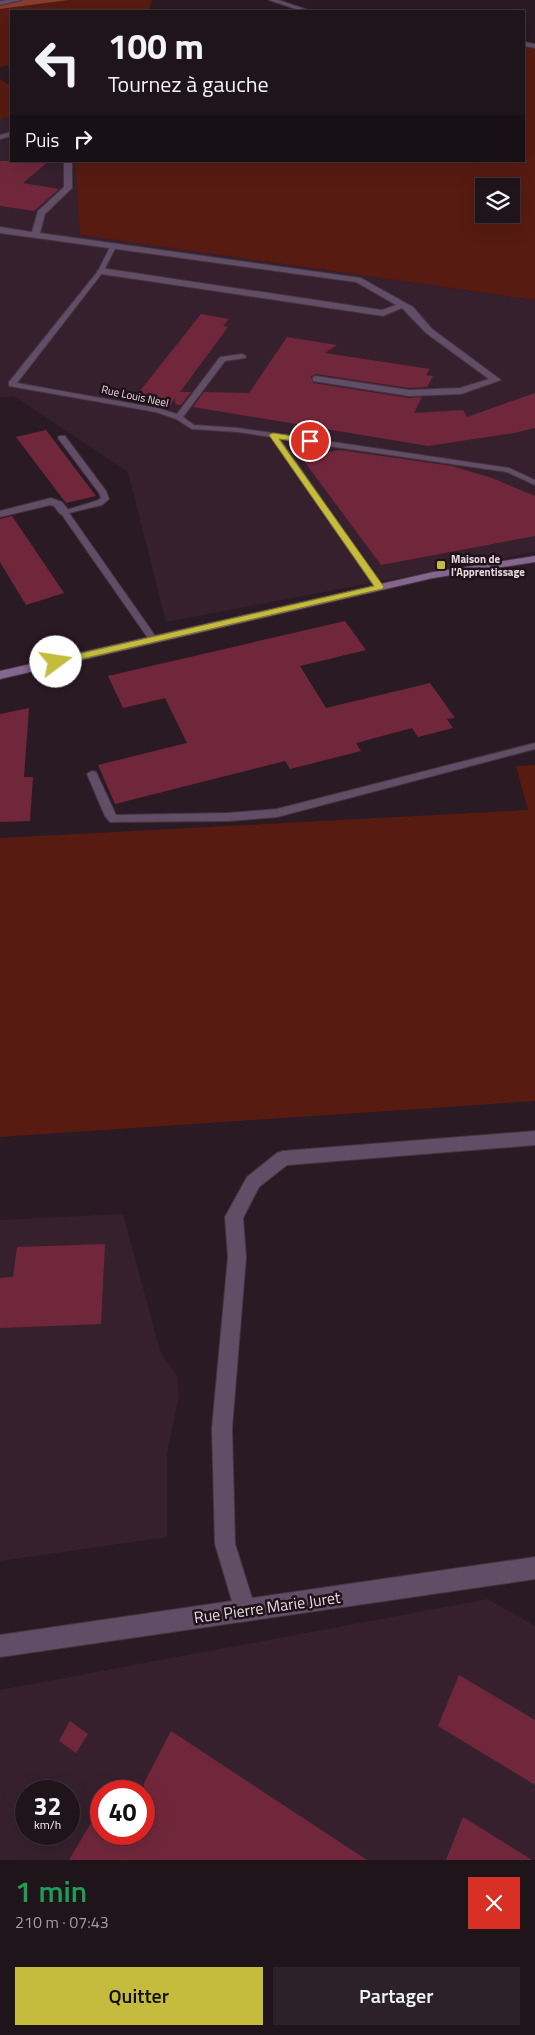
<!DOCTYPE html>
<html lang="fr">
<head>
<meta charset="utf-8">
<style>
	body { margin:0; font-family:"Titillium Web",sans-serif; background:#2d2128; color:#f1f3f6; height:100vh; display:flex; flex-direction:column; font-size:19px; white-space:nowrap }
	* { box-sizing:border-box; margin:0 }
	p { font-size:16px; color:#a29ea3 }
	.icon { flex:none; width:28px; height:28px; fill:none; stroke:currentColor; stroke-width:2; stroke-linecap:round; stroke-linejoin:round }
	.map { position:relative; height:1860px; overflow:hidden }
	.panel { display:flex; flex-direction:column; background:#20141b; flex:1 }
	.panel>* { flex:none }
	.hud { position:absolute; left:10px; top:10px; width:515px; height:152px; border-radius:0px; box-shadow:0 5px 20px #0002,0 0 0 1px #3d333a; background:#20141b; color:#f1f3f6; overflow:hidden }
	.tools { position:absolute; left:475px; top:178px; display:grid; gap:10px }
	.tools a { display:grid; place-items:center; width:45px; height:45px; border-radius:0px; background:#20141b; box-shadow:0 5px 20px #0002,0 0 0 1px #3d333a; font-size:25px }
	.speed { position:absolute; left:15px; top:1780px; display:flex; gap:10px; font-size:25px; font-weight:700; text-align:center }
	.speed>* { display:grid; place-content:center; width:65px; height:65px; border-radius:50%; background:#20141b; box-shadow:0 5px 20px #0002,0 0 0 1px #3d333a; line-height:1 }
	.speed small { font-size:12px; font-weight:400 }
	.speed .limit { border:8px solid #d22; background:#fff; color:#111 }
	.pin { position:absolute; display:grid; place-items:center; width:42px; height:42px; color:#fff; margin:-21px; border:2px solid #fff; border-radius:50%; box-shadow:0 1px 5px #0007 }
	.me { position:absolute; width:55px; margin:-28px; rotate:76deg; stroke-linejoin:round; filter:drop-shadow(0 0 4px #0008) }
	.turn { display:flex; align-items:center; gap:18px; height:105px; padding:0 15px; font-size:22px }
	.turn .icon { width:65px; height:65px; stroke-width:2.5 }
	.turn b { display:block; font-size:35px; line-height:42px }
	.then { display:flex; align-items:center; height:48px; padding:0 15px; background:#0003; gap:10px; font-size:19px }
	.round { display:grid; place-items:center; flex:none; width:52px; height:52px; border-radius:0px; background:#2d2128 }
	.summary { display:flex; align-items:center; justify-content:space-between; height:85px; padding:0 15px }
	h1 { font-size:30px; font-weight:600; line-height:38px; color:#1e9e55 }
	.primary-button { display:flex; gap:10px; margin-top:auto; padding:10px 15px }
	.primary-button a { flex:1; height:58px; border-radius:0px; background:#c5bc3d; color:#111; font-size:20px; font-weight:600; line-height:58px; text-align:center }
	.primary-button a+a { background:#2d2128; color:#f1f3f6 }
	.map>svg:first-child { display:block }
</style>
</head>
<body>
<div class="map">
<svg width="535" height="1860" viewBox="0 0 535 1860">
	<rect width="100%" height="100%" fill="#2a1a24"/>
	<g fill="#36202e" fill-rule="evenodd">
		<polygon points="11,117 11,161 75,161 80,235 535,300 535,552 166,622 128,472 14,396 0,398 0,119"/>
		<polygon points="123,1214 160,1351 177,1376 179,1395 167,1454 167,1537 0,1561 0,1220"/>
		<path d="M488,1599L535,1626V1860H0V1690ZM26,1791H69V1834H26ZM101,1791H144V1834H101Z"/>
	</g>
	<g fill="#571b11" fill-rule="evenodd">
		<polygon points="69,0 152,0 148,11 11,11 11,65 0,67 0,9"/>
		<path d="M524,48L535,49V300L80,235L75,161H524ZM484,186H511V214H484Z"/>
		<polygon points="0,79 11,86 11,117 0,119"/>
		<polygon points="535,765 535,1101 0,1137 0,838 528,810 516,766"/>
	</g>
	<polygon fill="#893d30" points="0,0 69,0 0,9"/>
	<g fill="#71273b">
		<polygon points="0,161 49,161 23,183 59,189 34,211 0,206"/>
		<polygon points="201,314 229,319 223,326 228,327 180,392 191,392 181,405 175,404 175,398 169,407 132,401"/>
		<polygon points="287,337 337,345 325,353 430,369 426,375 433,376 427,387 409,388 316,374 311,376 313,383 409,398 422,397 414,413 463,410 467,417 535,393 535,428 514,433 428,446 193,407 204,392 249,393"/>
		<polygon points="46,430 96,496 66,503 16,437"/>
		<polygon points="340,450 452,466 492,478 535,496 535,536 381,565 301,457"/>
		<polygon points="12,516 37,553 64,593 26,605 0,562 0,519"/>
		<polygon points="345,621 366,650 300,666 326,708 430,683 455,718 447,719 453,728 418,737 412,728 356,743 361,751 290,769 285,761 115,804 98,765 187,743 165,698 123,708 108,676"/>
		<polygon points="29,708 24,777 33,777 30,821 0,822 0,714"/>
		<polygon points="105,1244 101,1324 0,1328 0,1278 13,1277 17,1247"/>
		<polygon points="459,1675 535,1720 535,1785 438,1726"/>
		<polygon points="70,1721 88,1734 76,1753 59,1741"/>
		<polygon points="171,1731 367,1860 69,1860 101,1806 101,1834 144,1834 144,1783"/>
		<polygon points="463,1817 532,1860 446,1860"/>
	</g>
	<g fill="none" stroke-linecap="round" stroke-linejoin="round">
		<g stroke="#44353e" stroke-width="2">
			<g id="lane">
				<polygon points="113,245 116,247 103,272 17,383 157,408 177,414 220,357 242,354 246,356 245,358 225,361 183,417 194,425 238,428 509,468 535,480 535,485 507,472 280,439 383,587 379,590 376,589 271,437 238,432 192,429 176,419 156,412 9,386 9,382 98,271 110,247"/>
				<polygon points="59,436 65,436 106,491 109,499 102,505 69,513 156,637 156,641 150,641 60,512 96,501 101,498 99,493 58,438"/>
				<polygon points="535,743 535,749 277,817 229,821 110,822 105,816 87,774 92,771 96,772 116,815 229,813 277,809"/>
			</g>
		</g>
		<g stroke="#44353e" stroke-width="2">
			<g id="street">
				<polygon points="7,0 22,0 0,5 0,1"/>
				<polygon points="269,0 278,0 311,11 302,11"/>
				<polygon points="524,42 535,44 535,48 524,46"/>
				<polygon points="11,132 11,136 0,139 0,135"/>
				<polygon points="64,161 72,161 72,188 45,214 40,233 361,278 413,307 432,329 501,380 461,394 409,396 313,381 313,377 316,376 409,390 460,388 489,379 426,333 402,308 383,316 101,274 97,271 101,268 382,310 396,305 356,282 0,233 0,227 32,232 38,211 64,187"/>
				<polygon points="51,498 62,502 70,512 68,514 60,514 54,506 50,505 0,517 0,511"/>
				<polygon points="535,1131 535,1145 287,1165 259,1187 243,1218 246,1257 232,1428 235,1544 252,1598 535,1557 535,1579 0,1657 0,1635 232,1601 215,1544 212,1428 228,1257 225,1217 247,1177 277,1153 283,1151"/>
			</g>
		</g>
		<g stroke="#44353e" stroke-width="2">
			<polygon id="secondary" points="535,556 535,562 433,578 0,679 0,671 433,572"/>
		</g>
		<use href="#lane" fill="#614d66" fill-rule="evenodd"/>
		<use href="#street" fill="#614d66" fill-rule="evenodd"/>
		<use href="#secondary" fill="#85668f" fill-rule="evenodd"/>
	</g>
	<polygon fill="#c5bc3d" stroke="#807a28" points="273,433 313,439 313,443 310,443 279,439 384,587 382,589 56,665 52,664 52,660 56,659 374,586 269,435"/>
	<rect fill="#c5bc3d" stroke="#20111a" stroke-width="2" x="436" y="560" width="10" height="10" rx="2.5"/>
	<g text-anchor="middle" stroke-width="5" stroke-linejoin="round" paint-order="stroke">
		<g font-size="11" fill="#e6dae1" stroke="#20111a">
			<text transform="translate(135 396) rotate(12)" y="4">Rue Louis Neel</text>
		</g>
		<g font-size="11" font-weight="bold" fill="#e6dae1" stroke="#20111a" text-anchor="start">
			<text x="451" y="563">Maison de<tspan x="451" dy="13">l'Apprentissage</tspan></text>
		</g>
		<g font-size="16" fill="#e6dae1" stroke="#20111a">
			<text transform="translate(267 1607) rotate(-8)" y="6">Rue Pierre Marie Juret</text>
		</g>
	</g>
</svg>
<div class="tools">
<a><svg class="icon" aria-label="layers" viewBox="0 0 24 24"><path d="M12 4l9 5-9 5-9-5zM3 14l9 5 9-5"/></svg></a>
</div>
<div class="speed"><div>32<small>km/h</small></div><div class="limit">40</div></div>
<div class="pin" style="left:310px;top:441px;background:#d93025"><svg class="icon" aria-label="arrive" viewBox="0 0 24 24"><path d="M6 21V4h12l-3 4 3 4H6"/></svg></div>
<svg class="me" style="left:56px;top:662px" viewBox="-20 -20 40 40"><circle r="19" fill="#fff"/><path d="M0-13L10 11 0 6-10 11z" fill="#c5bc3d"/></svg>
<div class="hud">
<div class="turn"><svg class="icon" aria-label="left" viewBox="0 0 24 24"><path d="M17 20v-9H6M10 6l-5 5 5 5"/></svg><div><b>100 m</b>Tournez à gauche</div></div>
<div class="then">Puis<svg class="icon" aria-label="right" viewBox="0 0 24 24"><path d="M7 20v-9h11M14 6l5 5-5 5"/></svg></div>
</div>
</div>
<section class="panel">
<div class="summary"><div><h1>1 min</h1><p>210 m · 07:43</p></div><a class="round" style="background:#d93025;color:#fff"><svg class="icon" aria-label="close" viewBox="0 0 24 24"><path d="M6 6l12 12M18 6L6 18"/></svg></a></div>
<div class="primary-button"><a>Quitter</a><a>Partager</a></div>
</section>
</body>
</html>
